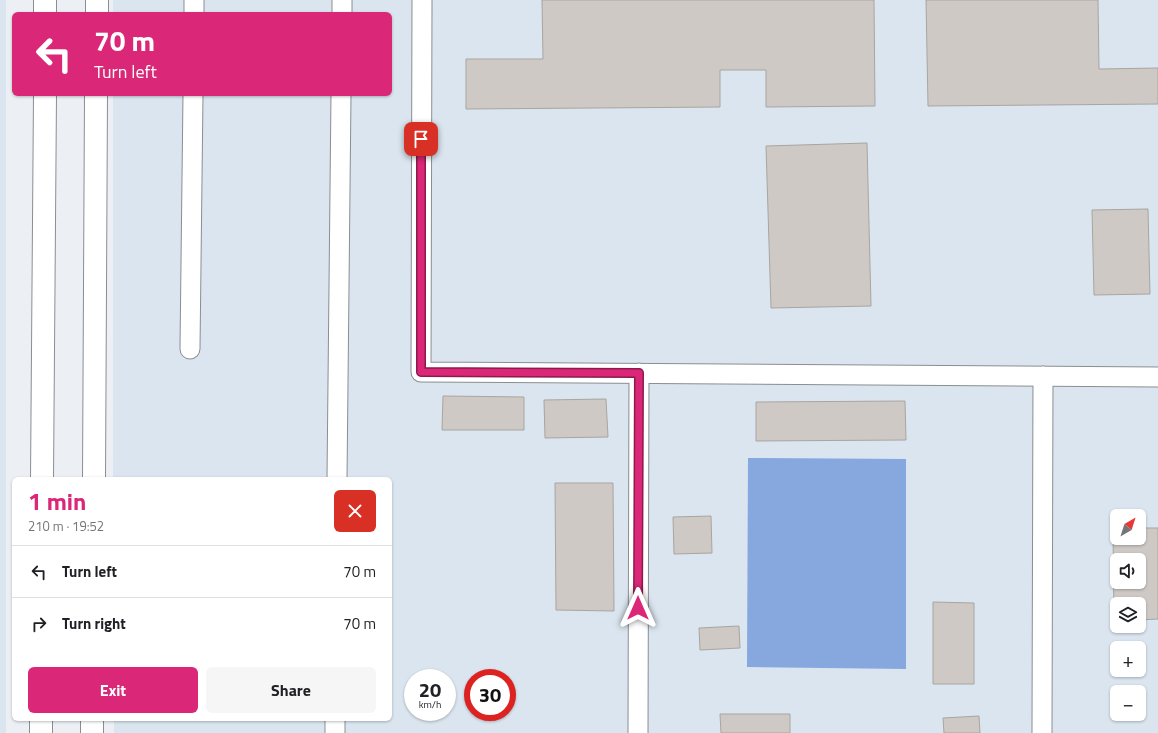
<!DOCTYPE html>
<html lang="en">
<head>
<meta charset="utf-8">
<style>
	body { margin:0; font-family:"Titillium Web",sans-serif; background:#f6f6f6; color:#202124; height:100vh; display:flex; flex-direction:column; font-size:15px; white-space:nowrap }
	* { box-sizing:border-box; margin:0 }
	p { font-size:13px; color:#757577 }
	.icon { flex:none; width:22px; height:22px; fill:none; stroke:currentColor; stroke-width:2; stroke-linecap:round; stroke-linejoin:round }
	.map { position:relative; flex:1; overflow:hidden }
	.panel { position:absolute; left:12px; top:477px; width:380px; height:244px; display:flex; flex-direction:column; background:#fff; border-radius:6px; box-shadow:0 1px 3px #0004 }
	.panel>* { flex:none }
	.top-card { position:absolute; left:12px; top:12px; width:380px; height:84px; border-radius:6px; box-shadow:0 1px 3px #0004; background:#db2777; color:#fff; overflow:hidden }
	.needle { width:26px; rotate:39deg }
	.controls { position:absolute; left:1110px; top:509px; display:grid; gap:8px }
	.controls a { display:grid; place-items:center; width:36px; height:36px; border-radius:6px; background:#fff; box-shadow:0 1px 3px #0004; font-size:20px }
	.speed { position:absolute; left:404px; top:669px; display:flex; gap:8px; font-size:20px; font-weight:700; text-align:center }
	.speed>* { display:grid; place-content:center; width:52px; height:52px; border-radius:50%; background:#fff; box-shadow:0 1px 3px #0004; line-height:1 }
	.speed small { font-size:10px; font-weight:400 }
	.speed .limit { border:6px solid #d22; background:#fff; color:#111 }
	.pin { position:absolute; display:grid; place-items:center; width:34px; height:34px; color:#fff; margin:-17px; border-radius:8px; box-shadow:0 2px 6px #0006 }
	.me { position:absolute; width:44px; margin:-22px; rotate:0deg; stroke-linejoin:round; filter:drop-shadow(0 0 3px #0008) }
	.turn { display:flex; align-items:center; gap:14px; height:84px; padding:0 16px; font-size:18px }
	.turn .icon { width:52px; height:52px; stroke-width:2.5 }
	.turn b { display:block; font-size:28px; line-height:34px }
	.round { display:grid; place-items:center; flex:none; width:42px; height:42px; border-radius:6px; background:#f6f6f6 }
	.overview { display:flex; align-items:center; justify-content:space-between; height:68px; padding:0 16px }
	h1 { font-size:24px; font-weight:700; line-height:30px; color:#db2777 }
	.cta { display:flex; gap:8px; margin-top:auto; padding:8px 16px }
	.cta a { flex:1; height:46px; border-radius:6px; background:#db2777; color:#fff; font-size:16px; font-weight:700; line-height:46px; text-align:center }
	.cta a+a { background:#f6f6f6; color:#202124 }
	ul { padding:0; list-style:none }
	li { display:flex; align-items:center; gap:12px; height:52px; padding:0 16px; border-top:1px solid #e0e0e0 }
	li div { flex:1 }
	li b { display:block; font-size:15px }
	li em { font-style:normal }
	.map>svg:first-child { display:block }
</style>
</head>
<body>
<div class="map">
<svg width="1158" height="733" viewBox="0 0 1158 733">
	<rect width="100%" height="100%" fill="#ecf0f5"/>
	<g fill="#dae5ef" fill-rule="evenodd">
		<rect x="0" y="0" width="6" height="733"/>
		<path d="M113,0H1158V733H114V719H390V479H113V94H390V14H113ZM1117,516H1139V538H1117ZM1117,560H1139V582H1117ZM1117,604H1139V626H1117ZM1117,648H1139V670H1117ZM413,678H447V712H413ZM473,678H507V712H473ZM1117,692H1139V714H1117Z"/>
	</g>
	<polygon fill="#87a7df" points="748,458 906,459 906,669 747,667"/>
	<g fill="#cec9c5" stroke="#a9a5a0" fill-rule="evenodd">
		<polygon points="542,0 874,0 875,106 766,107 766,70 720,70 720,107 466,109 466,59 543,59"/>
		<polygon points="926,0 1098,0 1099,69 1158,68 1158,104 928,106"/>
		<polygon points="867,143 871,306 771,308 766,146"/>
		<polygon points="1148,209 1150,294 1094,295 1092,210"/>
		<polygon points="443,396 524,397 524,430 442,430"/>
		<polygon points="606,399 608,437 545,438 544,400"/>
		<polygon points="905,401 906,440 756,441 756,402"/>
		<polygon points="555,483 613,483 614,611 556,610"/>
		<polygon points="711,516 712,553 674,554 673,517"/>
		<path d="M1113,528H1117V538H1139V528H1158V619L1139,620V604H1117V620H1114ZM1117,560H1139V582H1117Z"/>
		<polygon points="933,602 974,603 974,684 933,684"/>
		<polygon points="739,626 740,648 700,650 699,628"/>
		<polygon points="720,714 790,714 790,733 721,733"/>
		<polygon points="979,716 980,733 944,733 943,718"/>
	</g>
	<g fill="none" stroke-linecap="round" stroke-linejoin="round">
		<g stroke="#8a8e92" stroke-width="21">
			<g id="minor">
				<polyline points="422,0 421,372 1158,377"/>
				<polyline points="194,14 194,0"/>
				<polyline points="342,14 342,0"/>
				<polyline points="190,349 193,94"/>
				<polyline points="337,479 341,94"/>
				<polyline points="335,733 335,719"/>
				<polyline points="638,733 639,373"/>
				<polyline points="1042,733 1043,376"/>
			</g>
		</g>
		<g stroke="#8a8e92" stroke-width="24">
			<g id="tertiary">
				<polyline points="45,14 45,0"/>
				<polyline points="97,14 97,0"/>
				<polyline points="42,479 45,94"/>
				<polyline points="94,479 96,94"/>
				<polyline points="41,733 41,719"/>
				<polyline points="92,733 92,719"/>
			</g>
		</g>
		<use href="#minor" stroke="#fff" stroke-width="19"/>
		<use href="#tertiary" stroke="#fff" stroke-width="22"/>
	</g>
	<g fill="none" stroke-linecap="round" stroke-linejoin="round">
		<g stroke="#8e194d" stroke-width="10">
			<polyline id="route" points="421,139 421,372 639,373 638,608"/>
		</g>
		<use href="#route" stroke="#db2777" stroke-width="7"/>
	</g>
</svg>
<div class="controls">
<a><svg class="needle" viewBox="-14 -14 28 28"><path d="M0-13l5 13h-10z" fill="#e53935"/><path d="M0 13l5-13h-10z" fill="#757577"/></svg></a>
<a><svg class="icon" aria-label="sound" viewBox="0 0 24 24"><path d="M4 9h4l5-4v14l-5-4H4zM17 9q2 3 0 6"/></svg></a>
<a><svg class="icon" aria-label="layers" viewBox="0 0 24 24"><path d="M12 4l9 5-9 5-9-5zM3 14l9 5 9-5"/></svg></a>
<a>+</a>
<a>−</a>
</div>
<div class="speed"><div>20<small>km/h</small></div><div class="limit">30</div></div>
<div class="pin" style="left:421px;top:139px;background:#d93025"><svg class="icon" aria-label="arrive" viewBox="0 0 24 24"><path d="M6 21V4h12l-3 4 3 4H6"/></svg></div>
<svg class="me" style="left:638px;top:608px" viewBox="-20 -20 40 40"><path d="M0-17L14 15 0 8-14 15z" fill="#db2777" stroke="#fff" stroke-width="4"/></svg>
<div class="top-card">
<div class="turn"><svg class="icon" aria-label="left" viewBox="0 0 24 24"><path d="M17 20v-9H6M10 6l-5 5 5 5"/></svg><div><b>70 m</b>Turn left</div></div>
</div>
<section class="panel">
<div class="overview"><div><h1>1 min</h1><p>210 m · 19:52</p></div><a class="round" style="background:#d93025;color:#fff"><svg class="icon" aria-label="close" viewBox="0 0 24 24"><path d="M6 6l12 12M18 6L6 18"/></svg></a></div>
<ul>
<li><svg class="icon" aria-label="left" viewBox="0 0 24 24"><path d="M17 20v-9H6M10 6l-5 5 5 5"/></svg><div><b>Turn left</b></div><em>70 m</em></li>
<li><svg class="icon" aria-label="right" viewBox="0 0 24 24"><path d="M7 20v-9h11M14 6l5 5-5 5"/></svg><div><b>Turn right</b></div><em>70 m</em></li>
</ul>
<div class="cta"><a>Exit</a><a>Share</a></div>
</section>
</div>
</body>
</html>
